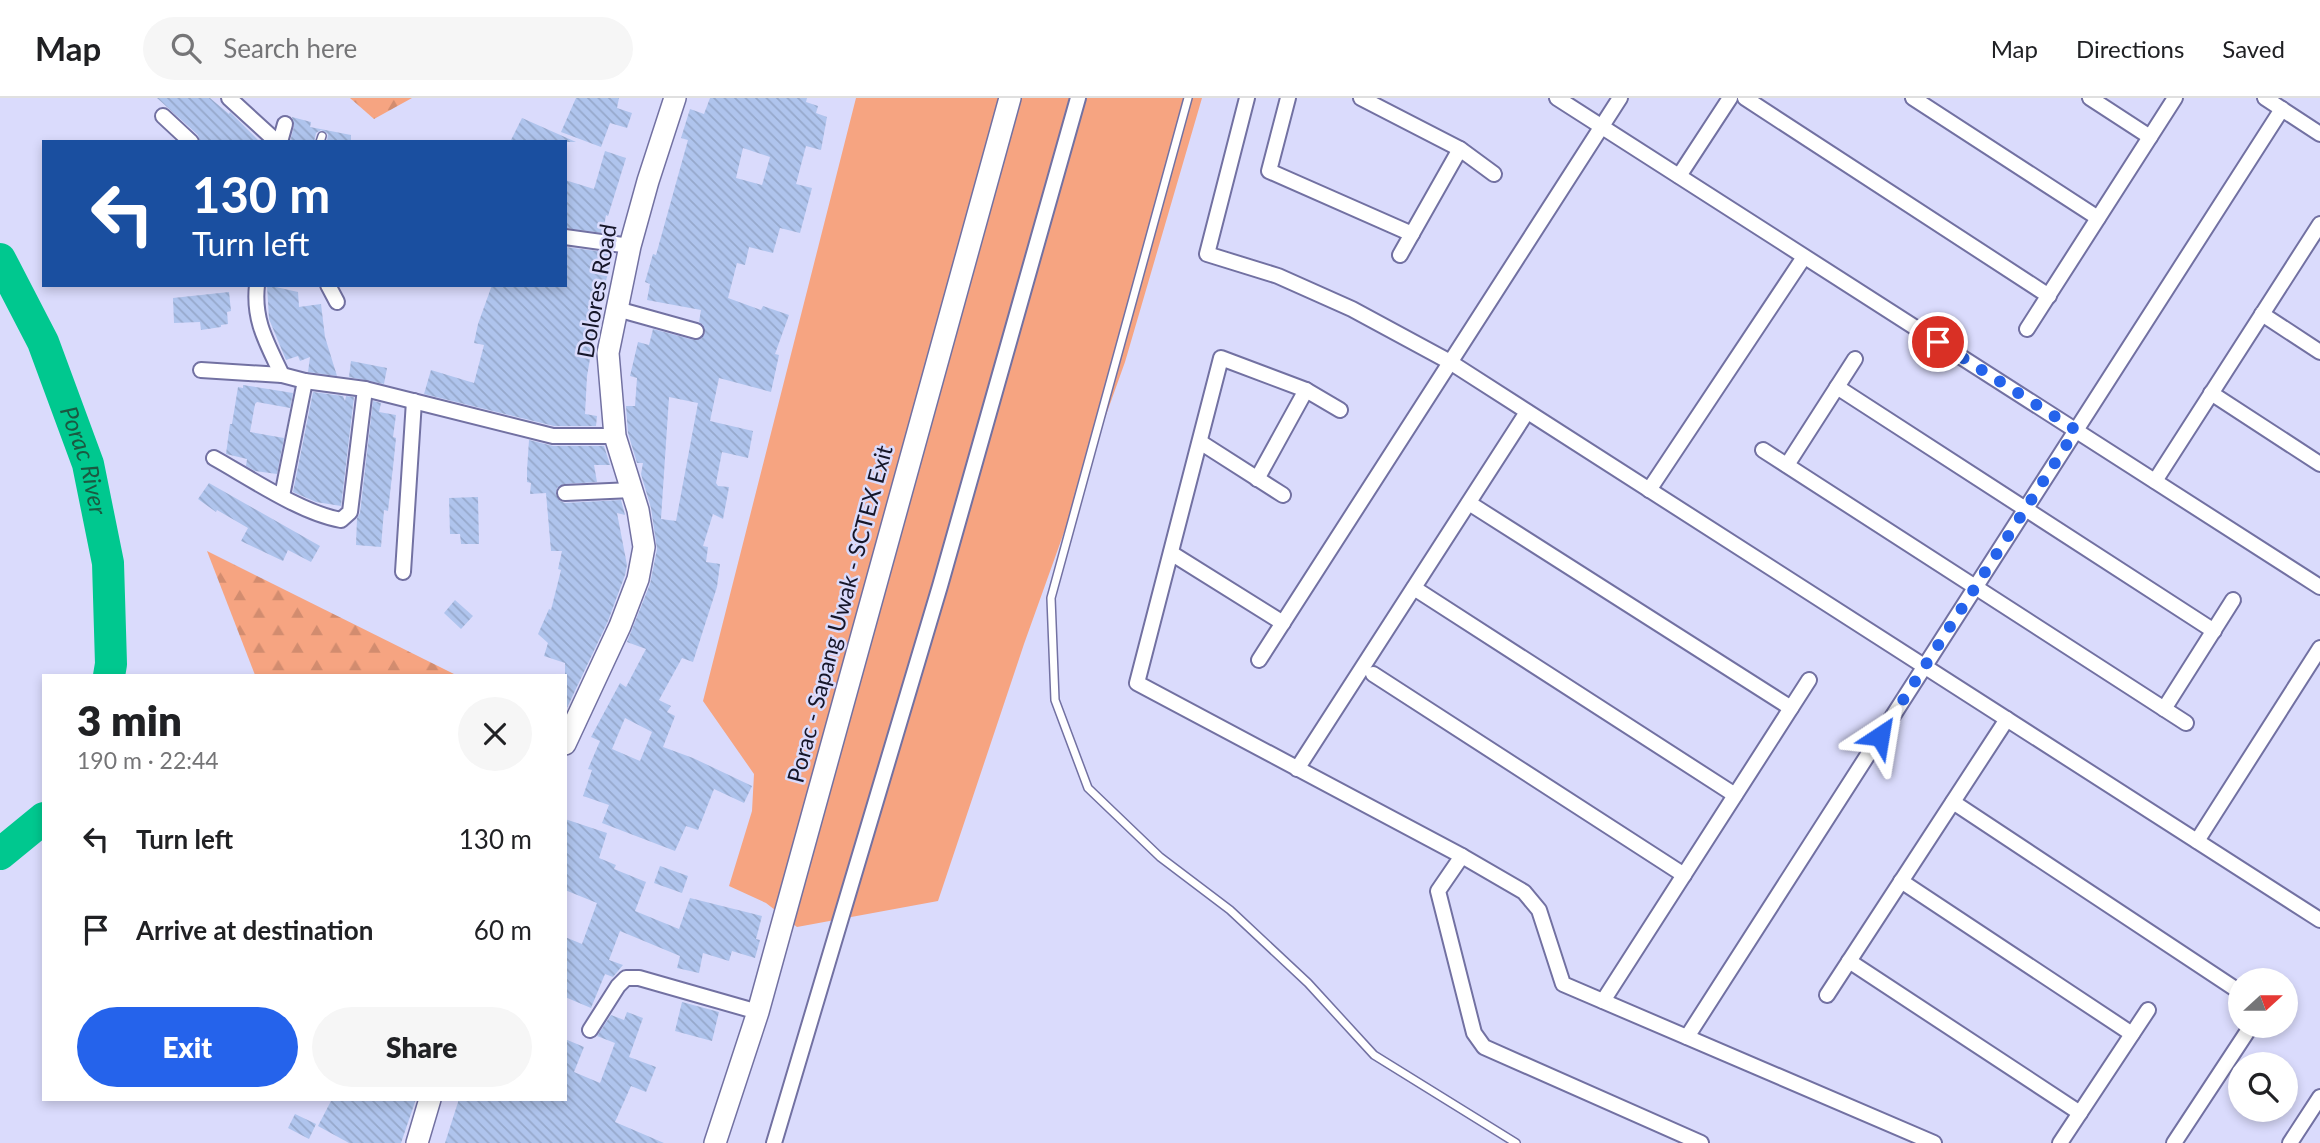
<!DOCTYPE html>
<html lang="en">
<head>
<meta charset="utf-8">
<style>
	body { margin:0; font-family:Lato,sans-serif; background:#f6f6f6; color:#202124; height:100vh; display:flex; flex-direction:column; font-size:26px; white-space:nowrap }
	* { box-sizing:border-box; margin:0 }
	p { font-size:23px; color:#757577 }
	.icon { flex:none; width:38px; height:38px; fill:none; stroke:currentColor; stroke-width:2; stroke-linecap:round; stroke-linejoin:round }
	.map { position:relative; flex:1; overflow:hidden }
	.side { position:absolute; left:42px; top:576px; width:525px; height:427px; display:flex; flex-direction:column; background:#fff; border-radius:0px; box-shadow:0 4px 10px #0003 }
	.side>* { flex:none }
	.hud { position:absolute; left:42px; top:42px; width:525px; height:147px; border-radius:0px; box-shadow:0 4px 10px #0003; background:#1a4fa0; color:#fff; overflow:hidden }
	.needle { width:46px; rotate:69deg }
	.tools { position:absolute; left:2228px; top:870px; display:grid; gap:14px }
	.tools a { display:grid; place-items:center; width:70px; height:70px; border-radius:50%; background:#fff; box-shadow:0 4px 10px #0003; font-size:35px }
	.pin { position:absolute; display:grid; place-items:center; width:60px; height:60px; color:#fff; margin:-30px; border:4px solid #fff; border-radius:50%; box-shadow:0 2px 7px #0007 }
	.me { position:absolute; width:77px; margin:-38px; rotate:33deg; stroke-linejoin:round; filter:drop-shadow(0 0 5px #0008) }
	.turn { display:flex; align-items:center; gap:24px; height:147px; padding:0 35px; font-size:32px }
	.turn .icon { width:91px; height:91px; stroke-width:2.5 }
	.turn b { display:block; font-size:49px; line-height:60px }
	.round { display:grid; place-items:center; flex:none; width:74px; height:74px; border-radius:37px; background:#f6f6f6 }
	.overview { display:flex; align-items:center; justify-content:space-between; height:119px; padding:0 35px }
	h1 { font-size:42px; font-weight:800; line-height:52px }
	.cta { display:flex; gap:14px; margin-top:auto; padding:14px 35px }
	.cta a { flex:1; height:80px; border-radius:42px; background:#2563eb; color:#fff; font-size:28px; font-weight:800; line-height:80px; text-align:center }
	.cta a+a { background:#f6f6f6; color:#202124 }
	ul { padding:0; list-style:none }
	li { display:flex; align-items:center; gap:21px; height:91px; padding:0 35px }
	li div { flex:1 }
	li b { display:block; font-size:26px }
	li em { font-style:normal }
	header { display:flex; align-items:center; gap:42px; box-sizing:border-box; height:98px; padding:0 35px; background:#fff; border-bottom:2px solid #e0e0e0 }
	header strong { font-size:33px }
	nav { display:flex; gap:38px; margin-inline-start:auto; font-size:24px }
	.search { width:490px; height:63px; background:#f6f6f6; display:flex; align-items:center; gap:18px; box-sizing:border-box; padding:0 24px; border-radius:38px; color:#757577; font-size:26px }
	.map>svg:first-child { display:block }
</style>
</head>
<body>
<header>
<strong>Map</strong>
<div class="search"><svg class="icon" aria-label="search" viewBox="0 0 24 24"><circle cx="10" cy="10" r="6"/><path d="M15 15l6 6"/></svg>Search here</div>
<nav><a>Map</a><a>Directions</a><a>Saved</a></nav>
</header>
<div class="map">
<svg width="2320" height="1045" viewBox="0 0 2320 1045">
	<defs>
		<pattern id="forest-firs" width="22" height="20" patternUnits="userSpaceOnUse" patternTransform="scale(1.75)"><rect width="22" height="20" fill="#f6a481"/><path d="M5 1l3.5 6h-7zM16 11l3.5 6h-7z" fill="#d28c6f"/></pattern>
		<pattern id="building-back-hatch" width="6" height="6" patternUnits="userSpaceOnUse" patternTransform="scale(1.75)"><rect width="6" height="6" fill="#afc4ed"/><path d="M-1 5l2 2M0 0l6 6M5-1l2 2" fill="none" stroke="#96a8cb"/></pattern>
	</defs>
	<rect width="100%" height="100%" fill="#dadbfc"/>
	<polygon fill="#f6a481" points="856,0 1202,0 1125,264 1024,546 938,803 797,829 766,805 729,788 752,713 754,676 703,603"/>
	<g fill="url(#forest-firs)">
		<polygon points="350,0 412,0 374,21"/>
		<polygon points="207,453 456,577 255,577"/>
	</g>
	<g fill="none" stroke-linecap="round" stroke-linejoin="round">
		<g stroke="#00c88f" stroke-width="32">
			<path id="s1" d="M0,161L43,244L88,366L108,465L111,566L109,578"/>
			<polyline points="0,756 44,720"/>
		</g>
	</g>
	<g fill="url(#building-back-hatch)" fill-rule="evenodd">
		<polygon points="157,0 210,0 229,16 230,14 260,44 200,44 198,37"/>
		<polygon points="576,0 619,0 617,10 632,15 627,30 610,25 601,49 561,34"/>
		<path d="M710,0H807L806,4L818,8L816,15L827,19L821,52L806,48L796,86L812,90L800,135L780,130L773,155L749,149L745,167L737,165L728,200L761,212L763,208L789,217L775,256L779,257L771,294L719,280L710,323L753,333L748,360L722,354L716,385L718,388L729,389L723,421L713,416L703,448L708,449L706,464L720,466L717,489L693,564L682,560L659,602L671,608L667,614L675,618L663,649L693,660L752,688L744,705L714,691L698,732L686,728L675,753L602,725L609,707L583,698L592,672L588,671L600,643L591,639L620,585L626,589L646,551L627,544L650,486L657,451L651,410L641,376L643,365H637L628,335L626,308H635L637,280L630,278L638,244L649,247L653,231L694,242L702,240L705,235L703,227L699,224L701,212L647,202L650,186L645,184L653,156L656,157L688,42L681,40L690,11L704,16ZM743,50L770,59L762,87L736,80ZM669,299L698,305L676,423L661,421ZM625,620L652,634L640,663L612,651Z"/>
		<polygon points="292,19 311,24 310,29 351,37 351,44 327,44 328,36 321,32 316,35 314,44 290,44 294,28"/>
		<polygon points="522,20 576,44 510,44"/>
		<polygon points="605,53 626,60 608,118 606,117 603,135 565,130 565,82 594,91"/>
		<polygon points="565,149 613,155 606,183 598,181 590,221 597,221 587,278 585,316 597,318 596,328 554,328 424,296 431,272 474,285 484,247 474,245 478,226 492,187 565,187"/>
		<polygon points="267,187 298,194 299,209 321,206 325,239 337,278 308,274 310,259 300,263 298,258 286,262 269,221"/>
		<polygon points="229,194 231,213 227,214 228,226 221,227 221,229 201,232 200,224 174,225 173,200"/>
		<polygon points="351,263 387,270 384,286 349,279"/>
		<polygon points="243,287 293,295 290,310 257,304 255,306 250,334 284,340 277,376 255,373 246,368 247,361 226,356 230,326 232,326 238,289 243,290"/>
		<polygon points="313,294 343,298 345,303 346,298 354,299 341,408 316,404 293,394"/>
		<polygon points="373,303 381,305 379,314 396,317 393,339 396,340 393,369 388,413 384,412 381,449 356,447 357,420 360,415"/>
		<polygon points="529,342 553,348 604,348 610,367 594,367 597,384 564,386 557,390 556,396 560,403 565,405 621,402 625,417 617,415 627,467 625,477 608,523 565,614 565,565 544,558 548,545 538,536 549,511 551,512 561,472 558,471 562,453 551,453 546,395 530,396 531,385 527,384 527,372"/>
		<polygon points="209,385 320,448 311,464 288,452 283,463 241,443 248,430 217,412 216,414 198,401"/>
		<polygon points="478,399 479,446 461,446 460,436 450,436 449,400"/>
		<polygon points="455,502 473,518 461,531 444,515"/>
		<polygon points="565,721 607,735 599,760 616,767 614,771 646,784 635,813 679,831 690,800 762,818 756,841 760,842 755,860 732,853 729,863 703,855 699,875 677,870 680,858 620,833 609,862 623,867 613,879 605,876 591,910 565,899 565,839 582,846 597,805 565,792"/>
		<polygon points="660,768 688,778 682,795 654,785"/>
		<polygon points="682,904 719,914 712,943 675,933"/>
		<polygon points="627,914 643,920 629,959 656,969 646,994 631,988 615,1024 664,1045 445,1045 459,1001 565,1001 565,941 584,949 574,974 600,985 615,945 597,938 611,917 624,922"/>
		<polygon points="332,1001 416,1001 401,1045 349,1045 318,1028"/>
		<polygon points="295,1016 316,1026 309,1041 288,1030"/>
	</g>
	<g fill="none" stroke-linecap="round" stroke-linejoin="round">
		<g stroke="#7271a2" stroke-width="10">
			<g id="lane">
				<polyline points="1188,0 1051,500 1055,602 1088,690 1160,759 1230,812 1308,885 1374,957 1516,1045"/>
				<polyline points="320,44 322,38"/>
			</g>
		</g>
		<g stroke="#7271a2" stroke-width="18">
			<g id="street">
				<polyline points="229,0 277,44"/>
				<polyline points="1247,0 1207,156 1278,178 1352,211 1450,264 2320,822"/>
				<polyline points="1288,0 1269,73 1412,136"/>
				<polyline points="1361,0 1460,51 1494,76"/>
				<polyline points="1557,0 2320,489"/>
				<polyline points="1745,0 2049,198"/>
				<polyline points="1913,0 2098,120"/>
				<polyline points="2090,0 2150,39"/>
				<polyline points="2265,0 2320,36"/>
				<polyline points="163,18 191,44"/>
				<polyline points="280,44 285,26"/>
				<polyline points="1679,78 1730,0"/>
				<polyline points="565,139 630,148"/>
				<polyline points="1400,157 1460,51"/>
				<path d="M257,187C253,223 267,245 282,277"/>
				<polyline points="328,187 337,204"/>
				<polyline points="617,211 696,233"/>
				<polyline points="2262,216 2320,254"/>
				<polyline points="2027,231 2175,0"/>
				<polyline points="201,272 282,277 305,283 365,291 553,338 615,338"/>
				<polyline points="1837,289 2214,533"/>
				<polyline points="2211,295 2320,366"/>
				<polyline points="1340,312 1306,292 1221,260 1137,585 1462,758 1524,794 1539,812 1563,886 1934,1045"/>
				<polyline points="1200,344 1283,397"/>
				<polyline points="1763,352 2186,625"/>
				<path d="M214,360C250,380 301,415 341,422L350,414L365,291"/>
				<polyline points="1787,367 1855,261"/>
				<polyline points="1257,381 1306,292"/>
				<polyline points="2155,383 2320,126"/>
				<polyline points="1649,392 1804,159"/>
				<polyline points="565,395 632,392"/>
				<polyline points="282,398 305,283"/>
				<polyline points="1469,405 1791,610"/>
				<polyline points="1171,455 1283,525"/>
				<polyline points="403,474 414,303"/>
				<polyline points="1414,490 1735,697"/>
				<polyline points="1259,562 1620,0"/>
				<polyline points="1373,576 1684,777"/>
				<polyline points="2164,611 2233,502"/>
				<polyline points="1297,671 1527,314"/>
				<polyline points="1953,704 2240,894"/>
				<polyline points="2197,743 2320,550"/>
				<polyline points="1462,758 1438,793 1474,935 1484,949 1701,1045"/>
				<polyline points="1901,783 2132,936"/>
				<polyline points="1849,863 2080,1015"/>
				<polyline points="1827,897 2007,621"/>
				<polyline points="1603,903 1809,582"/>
				<polyline points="590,932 618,888 626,880 639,880 758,914"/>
				<polyline points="1687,939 2282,11"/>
				<polyline points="774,1045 940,488 1078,0"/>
				<polyline points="2060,1045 2148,912"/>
				<polyline points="2174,1045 2251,928"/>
				<polyline points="2290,1045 2320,999"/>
			</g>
		</g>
		<g stroke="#7271a2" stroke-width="24">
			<g id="secondary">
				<polyline points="565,646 620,528 638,481 644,449 638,412 615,338 608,255 630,148 648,83 675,0"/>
				<polyline points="417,1045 430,1001"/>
				<polyline points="715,1045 758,914 1010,0"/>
			</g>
		</g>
		<use href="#lane" stroke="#fff" stroke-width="7"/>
		<use href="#street" stroke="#fff" stroke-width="14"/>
		<use href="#secondary" stroke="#fff" stroke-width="21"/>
	</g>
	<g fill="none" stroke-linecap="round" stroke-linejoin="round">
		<polyline stroke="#2563eb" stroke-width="12" stroke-dasharray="0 21.6" points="1880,638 2076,332 1938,244"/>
	</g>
	<g text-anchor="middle" stroke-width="5" stroke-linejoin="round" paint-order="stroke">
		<g font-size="23" fill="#161629" stroke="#dadbfc">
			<text transform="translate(597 193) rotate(-80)" y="8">Dolores Road</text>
			<text transform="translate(840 516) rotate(-75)" y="8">Porac - Sapang Uwak - SCTEX Exit</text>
		</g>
		<g font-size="24" font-style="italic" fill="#1a5941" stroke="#dadbfc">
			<text dy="8" stroke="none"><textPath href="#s1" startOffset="219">Porac River</textPath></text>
		</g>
	</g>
</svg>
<div class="tools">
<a><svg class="needle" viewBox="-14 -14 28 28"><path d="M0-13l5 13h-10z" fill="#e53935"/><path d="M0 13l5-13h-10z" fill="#757577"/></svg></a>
<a><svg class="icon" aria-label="search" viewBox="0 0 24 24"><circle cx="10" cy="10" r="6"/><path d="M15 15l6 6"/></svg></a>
</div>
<div class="pin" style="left:1938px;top:244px;background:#d93025"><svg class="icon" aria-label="arrive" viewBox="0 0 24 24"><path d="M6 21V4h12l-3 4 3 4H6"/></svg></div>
<svg class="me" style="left:1880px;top:638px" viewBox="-20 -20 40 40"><path d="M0-17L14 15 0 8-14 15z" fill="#2563eb" stroke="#fff" stroke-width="4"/></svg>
<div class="hud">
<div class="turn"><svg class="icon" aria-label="left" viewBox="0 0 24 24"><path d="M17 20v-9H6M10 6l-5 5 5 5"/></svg><div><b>130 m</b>Turn left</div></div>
</div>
<section class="side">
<div class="overview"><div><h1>3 min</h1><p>190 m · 22:44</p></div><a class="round"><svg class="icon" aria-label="close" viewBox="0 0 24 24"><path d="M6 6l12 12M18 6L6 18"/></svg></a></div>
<ul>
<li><svg class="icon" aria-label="left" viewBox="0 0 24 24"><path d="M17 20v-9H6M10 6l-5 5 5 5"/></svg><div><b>Turn left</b></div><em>130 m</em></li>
<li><svg class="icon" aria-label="arrive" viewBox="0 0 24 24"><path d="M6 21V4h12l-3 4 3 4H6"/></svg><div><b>Arrive at destination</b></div><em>60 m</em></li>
</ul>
<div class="cta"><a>Exit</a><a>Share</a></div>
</section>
</div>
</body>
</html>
